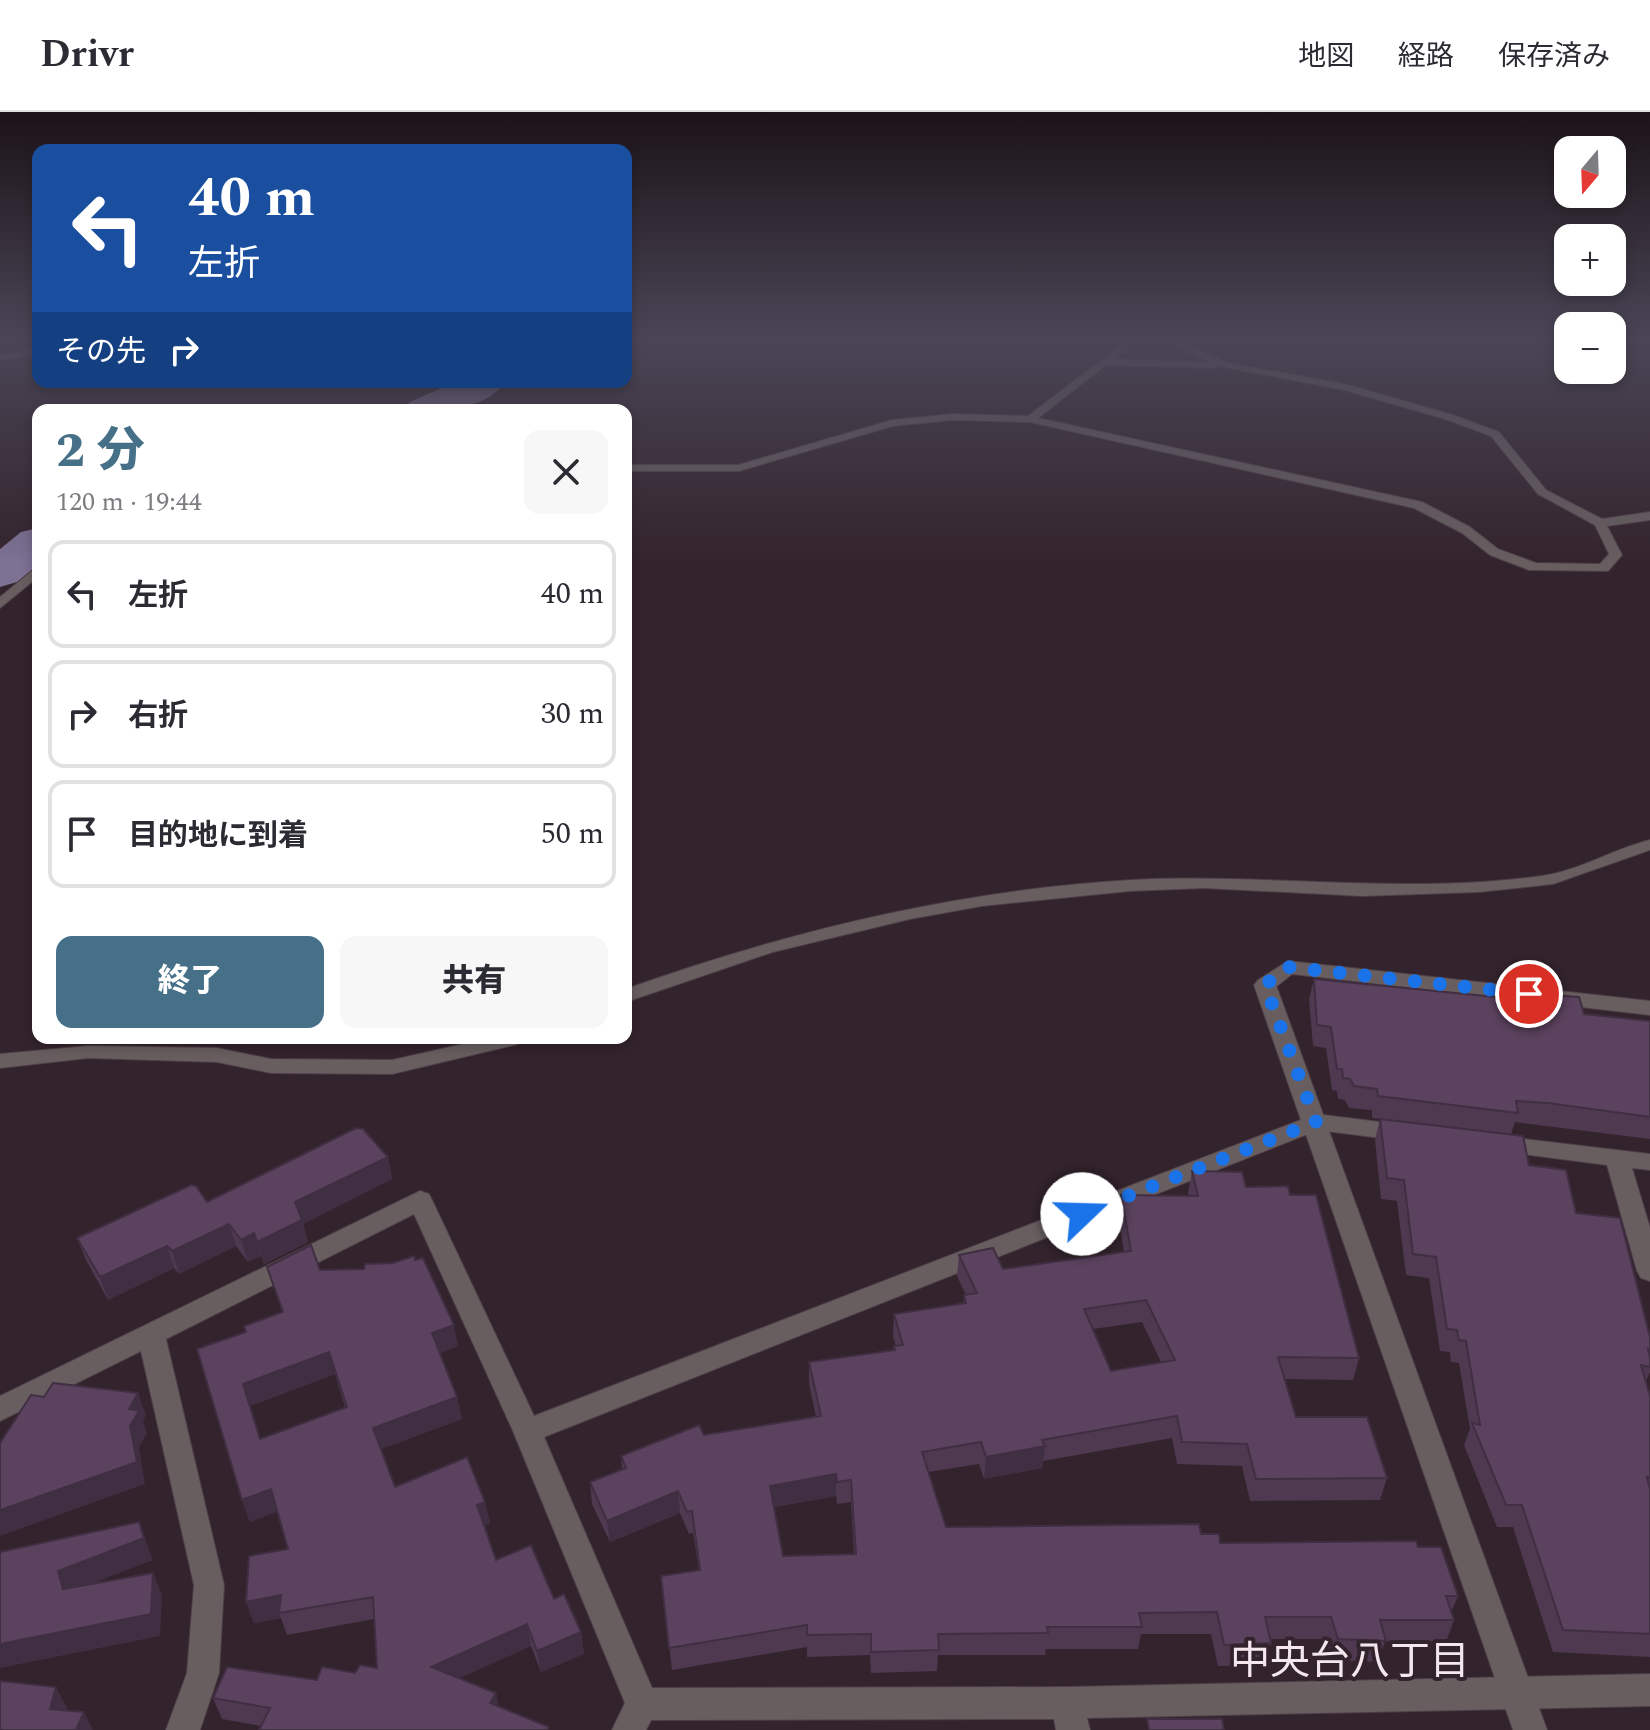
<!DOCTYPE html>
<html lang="ja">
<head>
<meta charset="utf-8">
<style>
	body { margin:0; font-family:Spectral,"Noto Sans JP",serif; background:#f7f7f7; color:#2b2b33; height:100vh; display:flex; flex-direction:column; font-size:30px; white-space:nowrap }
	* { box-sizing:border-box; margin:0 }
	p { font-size:26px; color:#7c7c81 }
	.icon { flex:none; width:44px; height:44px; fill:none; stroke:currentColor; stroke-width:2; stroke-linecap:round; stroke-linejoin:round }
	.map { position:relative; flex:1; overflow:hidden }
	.details { position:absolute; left:32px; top:292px; width:600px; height:640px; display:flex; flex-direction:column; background:#fff; border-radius:16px; box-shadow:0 4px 12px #0003 }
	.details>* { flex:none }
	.hud { position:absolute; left:32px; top:32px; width:600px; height:244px; border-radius:16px; box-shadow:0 4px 12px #0003; background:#1a4fa0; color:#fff; overflow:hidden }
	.needle { width:52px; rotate:199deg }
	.buttons { position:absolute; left:1554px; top:24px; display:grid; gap:16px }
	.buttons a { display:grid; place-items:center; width:72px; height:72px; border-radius:16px; background:#fff; box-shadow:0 4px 12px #0003; font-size:40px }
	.pin { position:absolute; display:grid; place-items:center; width:68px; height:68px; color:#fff; margin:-34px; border:4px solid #fff; border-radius:50%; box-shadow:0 2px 8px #0007 }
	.me { position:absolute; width:88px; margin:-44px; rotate:69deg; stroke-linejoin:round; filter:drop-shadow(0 0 6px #0008) }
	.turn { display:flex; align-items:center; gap:28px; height:168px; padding:0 24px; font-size:36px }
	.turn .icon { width:104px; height:104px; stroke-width:2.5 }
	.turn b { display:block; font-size:56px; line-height:68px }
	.then { display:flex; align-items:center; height:76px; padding:0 24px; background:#0003; gap:16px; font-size:30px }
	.round { display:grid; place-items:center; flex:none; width:84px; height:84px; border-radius:16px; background:#f7f7f7 }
	.head { display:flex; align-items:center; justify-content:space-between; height:136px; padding:0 24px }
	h1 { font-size:48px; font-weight:800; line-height:60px; color:#467088 }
	.primary-button { display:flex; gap:16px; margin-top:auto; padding:16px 24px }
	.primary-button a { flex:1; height:92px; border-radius:16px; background:#467088; color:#fff; font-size:32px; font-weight:800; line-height:92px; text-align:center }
	.primary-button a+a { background:#f7f7f7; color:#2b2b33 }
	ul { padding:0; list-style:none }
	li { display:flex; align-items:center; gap:24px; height:108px; margin:0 16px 12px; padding:0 8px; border:4px solid #e1e1e2; border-radius:16px }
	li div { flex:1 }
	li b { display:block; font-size:30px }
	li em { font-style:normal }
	header { display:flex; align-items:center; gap:48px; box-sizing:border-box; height:112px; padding:0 40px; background:#fff; border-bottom:2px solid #e1e1e2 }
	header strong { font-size:38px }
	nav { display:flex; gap:44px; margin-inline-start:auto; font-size:28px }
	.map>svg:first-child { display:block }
</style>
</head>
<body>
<header>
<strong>Drivr</strong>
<nav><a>地図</a><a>経路</a><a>保存済み</a></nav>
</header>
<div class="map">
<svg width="1650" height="1618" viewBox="0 0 1650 1618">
	<rect width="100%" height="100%" fill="#33232c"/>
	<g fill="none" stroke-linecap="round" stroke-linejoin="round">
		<g fill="#7d7194" fill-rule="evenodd">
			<path d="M455,270H505C484,301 437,298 404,298L410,290Z"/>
			<polygon points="38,416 38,453 17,470 0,475 0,437 21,420"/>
		</g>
		<g stroke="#4e3f47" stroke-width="2">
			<g id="service">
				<path d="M1129,227H1139L1114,247L1210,250L1174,234V227H1182V231L1228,251L1345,272L1453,303L1499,320L1546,378L1602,407L1650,400V408L1607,414L1622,443L1608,459L1529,458L1490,443L1462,421L1414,396L1030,310L953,308L893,314L739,359H626V353H738L892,308L953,302L1028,304ZM1106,253L1214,256L1218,254L1344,278L1445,307L1491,324L1538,382L1595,413L1609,442L1600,452L1536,451L1498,437L1470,415L1422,390L1038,306Z"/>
				<polygon points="38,237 38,243 0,248 0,242"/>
				<polygon points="38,454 38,465 0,496 0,485"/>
				<path d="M1650,728V738L1553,772L1479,780L1362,784L1204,776L1130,779L982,794L910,807L773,840L626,890V877C789,819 958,778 1132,768C1268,761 1405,783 1541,764C1579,759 1613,737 1650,728Z"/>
				<polygon points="490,926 528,926 518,932 392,962 271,961 217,950 88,946 0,956 0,942 88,934 217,936 271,947 392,948"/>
			</g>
		</g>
		<g stroke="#4e3f47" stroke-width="2">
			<g id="minor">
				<polygon points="1288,849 1650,889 1650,903 1292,862 1272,878 1258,878 1254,873 1258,868"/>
				<polygon points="1316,1002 1404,1013 1412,1015 1416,1021 1412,1027 1404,1029 1318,1018 544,1325 652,1576 1068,1575 1650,1562 1650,1594 1087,1606 1090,1618 1056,1618 1054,1607 651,1608 646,1618 612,1618 625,1591 513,1319 414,1102 166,1227 224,1473 219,1561 200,1618 166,1618 187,1561 194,1473 141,1239 0,1309 0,1284 420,1079 429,1082 432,1088 534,1304"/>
				<polygon points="1499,1024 1650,1042 1650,1058 1632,1056 1650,1116 1650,1169 1641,1166 1637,1159 1607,1053 1491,1038 1487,1032 1491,1026"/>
			</g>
		</g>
		<g stroke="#4e3f47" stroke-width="2">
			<polygon id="tertiary" points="1265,866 1276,873 1547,1618 1513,1618 1254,873"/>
		</g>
		<use href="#service" fill="#685e60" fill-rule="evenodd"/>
		<use href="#minor" fill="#685e60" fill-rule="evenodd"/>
		<use href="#tertiary" fill="#685e60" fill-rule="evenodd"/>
	</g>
	<g fill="#4e3951" fill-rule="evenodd">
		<polygon points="1314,867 1532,889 1535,882 1584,902 1650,909 1650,1027 1515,1010 1511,1022 1529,1053 1576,1101 1650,1225 1650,1260 1646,1269 1650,1284 1650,1545 1553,1540 1513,1415 1497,1415 1464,1333 1470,1317 1459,1251 1451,1250 1450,1240 1440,1239 1429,1166 1406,1163 1397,1089 1381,1087 1375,1028 1380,1007 1372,1006 1372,998 1349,996 1345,988 1338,987 1337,979 1332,978 1326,936 1313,934 1309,887"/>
		<polygon points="388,1045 392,1067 303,1112 308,1130 264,1152 261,1144 248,1150 236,1134 179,1162 174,1156 108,1188 86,1148 77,1126 207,1090"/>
		<path d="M1192,1059L1246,1075L1290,1083L1359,1246L1353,1268L1285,1267L1296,1305L1387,1366L1380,1388L1250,1389L1242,1354L1177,1352L1172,1326L1043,1349L1042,1356L984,1367L979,1352L928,1360L946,1415L1201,1422L1220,1431L1418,1435L1458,1484L1451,1500L1454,1508L1446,1530L1385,1529L1378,1550L1331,1548L1324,1527H1270L1271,1531L1265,1553L1218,1554L1211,1522H1141L1138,1537H1046L1045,1543H938L937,1559L871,1561L870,1543L807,1545V1535L672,1558L661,1464L699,1458L693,1421L689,1422L680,1401L610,1430L592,1392L590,1370L622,1357L621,1344L704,1323L816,1304L809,1272V1250L893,1238L894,1234H896L893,1224L894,1202L964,1191V1183H966L957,1164L959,1143L1003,1157L1124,1140L1118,1104L1121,1083L1189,1084L1188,1081ZM1142,1210L1161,1250L1111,1259L1093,1217ZM836,1384L837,1392L851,1390L854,1442L783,1444L774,1395Z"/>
		<path d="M267,1155L320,1158L458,1234L440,1241L457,1285L462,1307L381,1337L395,1375L485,1390L490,1411L484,1414L496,1448L554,1487L581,1520L584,1542L541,1560L531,1534L459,1566L496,1581L498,1594L261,1614L222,1607L213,1586L355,1561L377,1556L374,1507L287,1523L281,1506L254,1511L246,1490L288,1437L278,1399L250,1410L242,1388L246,1220L282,1200ZM335,1262L345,1295L260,1327L250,1294Z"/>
	</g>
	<g fill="#402e42">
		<polygon points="388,1045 392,1067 303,1112 308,1130 264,1152 257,1130 295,1090"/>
		<polygon points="229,1112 236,1134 179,1162 172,1139"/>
		<polygon points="254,1121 261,1144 248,1150 241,1128"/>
		<polygon points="167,1134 174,1156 108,1188 100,1165"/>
		<polygon points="454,1213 458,1234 437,1242 432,1221"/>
		<polygon points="329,1240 335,1262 250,1294 243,1272"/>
		<polygon points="138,1281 146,1303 143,1309 147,1321 139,1335 145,1372 0,1424 0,1398 130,1314 129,1297"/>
		<polygon points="457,1285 462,1307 378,1338 373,1316"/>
		<polygon points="1045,1334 1042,1356 984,1367 986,1345"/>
		<polygon points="836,1362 836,1384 770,1395 770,1374"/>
		<polygon points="271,1377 278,1399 250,1410 242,1388"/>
		<polygon points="678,1379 680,1401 610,1430 607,1409"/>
		<polygon points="485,1390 490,1411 482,1415 477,1393"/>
		<polygon points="139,1410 153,1448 68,1481 63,1477 58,1459"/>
		<polygon points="153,1461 162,1483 160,1524 0,1556 0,1532"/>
		<polygon points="281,1483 279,1501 281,1506 254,1511 246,1490"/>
		<polygon points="527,1512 531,1534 436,1577 431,1555"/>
		<polygon points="581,1520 584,1542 541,1560 537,1539"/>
		<polygon points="56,1575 67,1596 61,1618 50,1597"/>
		<polygon points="496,1581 500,1603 490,1591"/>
		<polygon points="84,1600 93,1618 76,1618"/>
	</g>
	<g fill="#5b425e" stroke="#402e42" stroke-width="2" fill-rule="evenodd">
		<polygon points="1314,867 1537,889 1535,882 1579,885 1584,902 1650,909 1650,1005 1548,991 1516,989 1518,1001 1378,984 1377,977 1354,974 1350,967 1343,966 1342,957 1337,957 1331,915 1317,913"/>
		<polygon points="1380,1007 1523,1024 1529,1053 1566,1058 1576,1101 1620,1106 1650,1225 1650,1238 1648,1237 1650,1246 1650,1255 1641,1253 1650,1284 1650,1366 1647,1365 1650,1377 1650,1522 1563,1518 1522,1393 1506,1393 1472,1311 1480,1313 1466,1229 1459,1228 1457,1218 1447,1217 1436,1145 1413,1142 1404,1068 1387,1066"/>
		<polygon points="356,1016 363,1017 388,1045 295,1090 302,1108 257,1130 254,1121 241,1128 229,1112 172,1139 167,1134 100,1165 77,1126 191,1073 196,1074 207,1090"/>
		<path d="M1192,1059L1242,1060L1246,1075L1288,1074L1290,1083H1316L1359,1246L1278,1245L1296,1305H1367L1387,1366L1256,1367L1247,1332L1182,1330L1177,1304L1042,1328L1045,1334L986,1345L981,1330L922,1340L946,1415L1199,1412L1201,1422H1219L1220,1431L1416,1429L1418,1435H1441L1458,1484H1446L1454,1508H1380L1386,1529L1338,1527L1331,1505H1265L1271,1531L1224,1533L1217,1500L1139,1501L1142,1515H1047L1048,1521L938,1522L939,1538L871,1540V1522L807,1523V1513L669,1536L661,1464L700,1458L692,1399L687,1400L678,1379L607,1409L590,1370L626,1356L621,1344L699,1313L704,1323L821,1304L809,1250L895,1238L894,1234L903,1233L894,1202L966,1191L964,1183L977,1181L959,1143L993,1136L1003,1157L1131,1139L1121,1083L1198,1084ZM1146,1188L1175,1248L1111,1259L1084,1197ZM836,1362L837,1370L851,1368L856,1442L783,1444L770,1374Z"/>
		<path d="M311,1133L320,1158L364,1157L365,1152L393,1151L414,1144L415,1148L423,1146L454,1213L432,1221L457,1285L373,1316L395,1375L467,1345L485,1390L477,1393L496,1448L531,1433L554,1487L564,1482L581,1520L537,1539L527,1512L431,1555L496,1581L490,1591L549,1615L547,1618H259L270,1596L213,1586L227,1555L317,1568L322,1555L355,1561L360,1553L377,1556L373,1485L279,1501L281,1483L246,1490L249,1444L288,1437L271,1377L242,1388L197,1237L246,1220L244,1214L283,1200L267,1155ZM329,1240L347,1295L260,1327L243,1272Z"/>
		<polygon points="53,1271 138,1281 129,1297 139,1299 130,1314 137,1350 0,1398 0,1331 31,1283 44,1285"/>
		<polygon points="139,1410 144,1426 58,1459 63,1477 153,1461 151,1502 0,1532 0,1440"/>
		<polygon points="0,1569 56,1575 50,1597 84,1600 76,1618 0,1618"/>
		<polygon points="1147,1607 1222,1607 1224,1618 1149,1618"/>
	</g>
	<linearGradient id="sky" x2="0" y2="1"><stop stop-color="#1c1318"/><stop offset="0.5" stop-color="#4a4556"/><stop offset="1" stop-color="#4a4556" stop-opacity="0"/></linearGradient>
	<rect width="1650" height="453" fill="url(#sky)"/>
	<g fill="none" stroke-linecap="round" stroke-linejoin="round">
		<polyline stroke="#1a73e8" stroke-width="14" stroke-dasharray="0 25.2" points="1082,1102 1316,1010 1265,873 1288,855 1529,882"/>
	</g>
	<g text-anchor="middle" stroke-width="8" stroke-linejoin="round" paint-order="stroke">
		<g font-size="40" fill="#f4e8ee" stroke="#33232c">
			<text x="1350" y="1562">中央台八丁目</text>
		</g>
	</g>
</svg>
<div class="buttons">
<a><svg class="needle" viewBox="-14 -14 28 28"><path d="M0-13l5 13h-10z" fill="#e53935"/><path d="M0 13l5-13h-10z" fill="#7c7c81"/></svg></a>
<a>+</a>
<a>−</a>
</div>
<div class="pin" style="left:1529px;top:882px;background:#d93025"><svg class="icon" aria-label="arrive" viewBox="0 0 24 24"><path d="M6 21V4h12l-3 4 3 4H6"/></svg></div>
<svg class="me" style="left:1082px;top:1102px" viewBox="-20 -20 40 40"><circle r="19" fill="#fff"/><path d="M0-13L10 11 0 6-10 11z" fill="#1a73e8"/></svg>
<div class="hud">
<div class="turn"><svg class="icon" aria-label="left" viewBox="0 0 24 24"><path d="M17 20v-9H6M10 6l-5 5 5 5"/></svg><div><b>40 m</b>左折</div></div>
<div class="then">その先<svg class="icon" aria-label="right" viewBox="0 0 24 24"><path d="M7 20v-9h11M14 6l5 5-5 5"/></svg></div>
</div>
<section class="details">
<div class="head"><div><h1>2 分</h1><p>120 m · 19:44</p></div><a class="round"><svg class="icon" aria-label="close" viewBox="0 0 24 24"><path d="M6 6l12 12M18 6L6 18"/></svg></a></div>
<ul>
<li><svg class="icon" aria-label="left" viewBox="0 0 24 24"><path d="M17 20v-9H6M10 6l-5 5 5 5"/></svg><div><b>左折</b></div><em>40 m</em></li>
<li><svg class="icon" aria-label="right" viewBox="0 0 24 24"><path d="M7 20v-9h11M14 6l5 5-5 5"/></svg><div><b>右折</b></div><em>30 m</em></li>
<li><svg class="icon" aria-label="arrive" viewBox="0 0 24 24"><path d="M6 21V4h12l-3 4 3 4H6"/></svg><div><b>目的地に到着</b></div><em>50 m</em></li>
</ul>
<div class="primary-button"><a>終了</a><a>共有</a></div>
</section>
</div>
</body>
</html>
